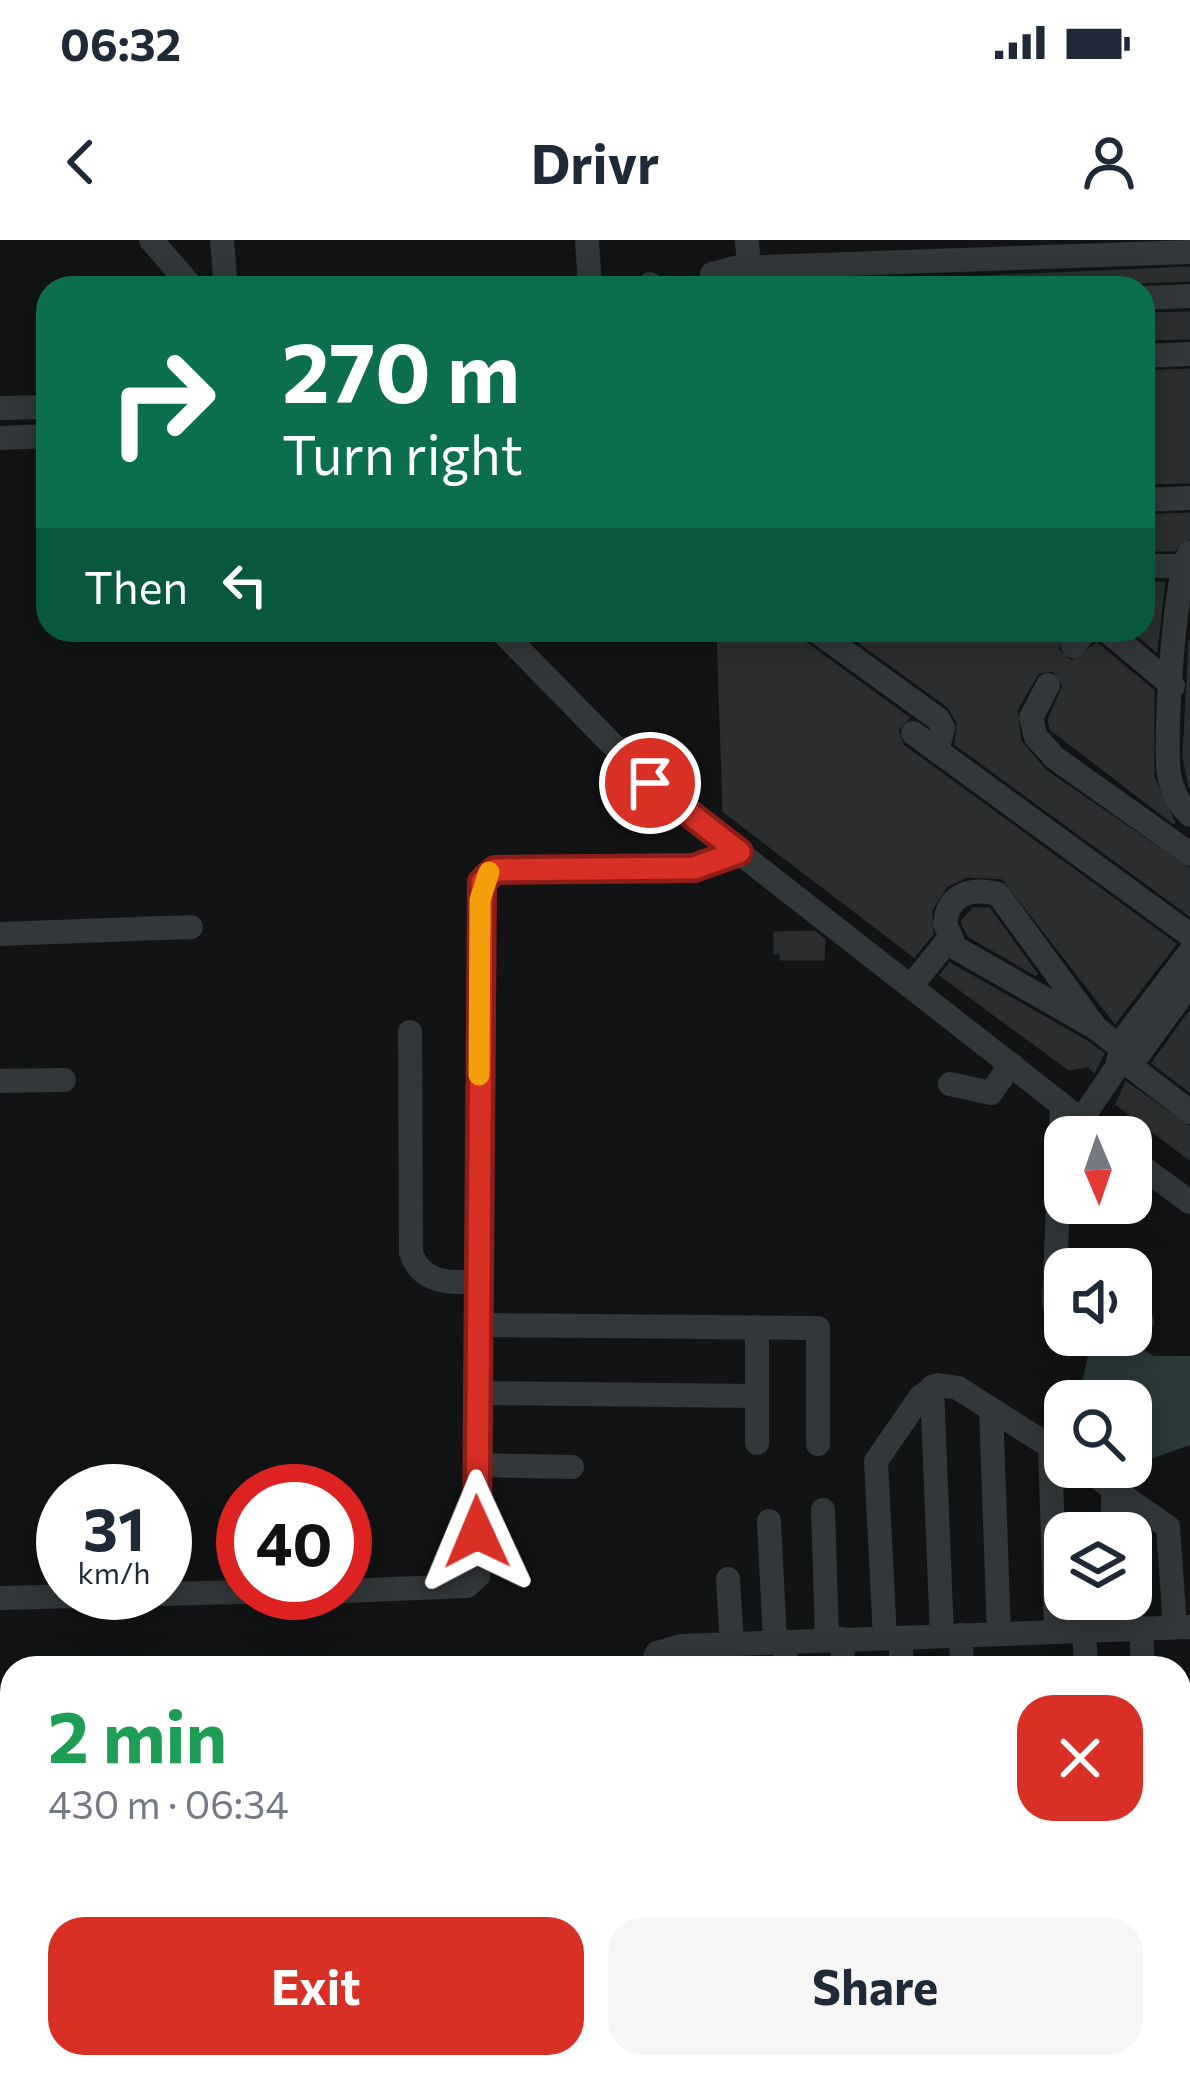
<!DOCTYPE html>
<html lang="en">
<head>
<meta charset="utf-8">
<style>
	body { margin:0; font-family:Commissioner,sans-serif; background:#f6f6f7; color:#1f2937; height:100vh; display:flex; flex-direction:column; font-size:45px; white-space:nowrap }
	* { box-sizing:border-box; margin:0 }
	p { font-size:39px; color:#747a83 }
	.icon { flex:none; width:66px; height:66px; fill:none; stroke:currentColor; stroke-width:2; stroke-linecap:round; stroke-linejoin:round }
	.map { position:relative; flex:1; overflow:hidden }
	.sheet { position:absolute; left:0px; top:1416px; width:1191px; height:423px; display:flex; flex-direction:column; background:#fff; border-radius:36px 36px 0 0; box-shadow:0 6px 30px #0003 }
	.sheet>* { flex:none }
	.hud { position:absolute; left:36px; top:36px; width:1119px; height:366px; border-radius:36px; box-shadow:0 6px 30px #0003; background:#0b6e4f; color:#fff; overflow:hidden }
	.needle { width:78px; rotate:178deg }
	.buttons { position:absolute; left:1044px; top:876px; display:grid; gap:24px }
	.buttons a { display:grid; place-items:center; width:108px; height:108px; border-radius:24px; background:#fff; box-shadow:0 6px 30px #0003; font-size:60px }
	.speed { position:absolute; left:36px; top:1224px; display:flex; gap:24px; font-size:60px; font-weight:700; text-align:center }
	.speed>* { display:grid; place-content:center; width:156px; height:156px; border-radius:50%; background:#fff; box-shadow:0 6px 30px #0003; line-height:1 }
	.speed small { font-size:30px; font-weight:400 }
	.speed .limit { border:18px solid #d22; background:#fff; color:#111 }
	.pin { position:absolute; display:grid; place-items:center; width:102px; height:102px; color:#fff; margin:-51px; border:6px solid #fff; border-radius:50%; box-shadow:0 3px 12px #0007 }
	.me { position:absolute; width:132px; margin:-66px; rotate:359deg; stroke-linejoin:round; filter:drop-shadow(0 0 9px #0008) }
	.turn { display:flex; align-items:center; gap:42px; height:252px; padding:0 48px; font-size:54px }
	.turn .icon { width:156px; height:156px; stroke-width:2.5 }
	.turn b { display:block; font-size:84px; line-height:102px }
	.then { display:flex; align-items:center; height:114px; padding:0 48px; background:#0003; gap:24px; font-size:45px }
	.round { display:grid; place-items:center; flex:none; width:126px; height:126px; border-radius:36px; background:#f6f6f7 }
	.head { display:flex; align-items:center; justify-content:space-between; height:204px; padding:0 48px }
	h1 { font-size:72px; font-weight:700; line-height:90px; color:#1e9e55 }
	.cta { display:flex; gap:24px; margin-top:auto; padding:24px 48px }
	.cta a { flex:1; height:138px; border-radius:36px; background:#d93025; color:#fff; font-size:48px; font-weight:700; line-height:138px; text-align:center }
	.cta a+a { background:#f6f6f7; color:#1f2937 }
	.status { display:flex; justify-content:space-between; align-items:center; height:84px; padding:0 60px; background:#fff; direction:ltr }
	.status svg { height:33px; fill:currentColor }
	header { display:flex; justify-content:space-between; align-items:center; height:156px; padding:0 48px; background:#fff; font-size:54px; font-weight:700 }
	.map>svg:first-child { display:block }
</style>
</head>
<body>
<div class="status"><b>06:32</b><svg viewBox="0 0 49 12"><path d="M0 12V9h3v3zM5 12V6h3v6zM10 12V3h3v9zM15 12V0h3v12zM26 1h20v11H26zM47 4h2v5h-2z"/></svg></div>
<header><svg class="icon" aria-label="back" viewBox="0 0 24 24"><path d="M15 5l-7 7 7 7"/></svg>Drivr<svg class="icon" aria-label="person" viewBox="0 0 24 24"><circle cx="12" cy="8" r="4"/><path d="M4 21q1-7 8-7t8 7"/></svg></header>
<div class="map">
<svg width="1190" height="1838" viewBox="0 0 1190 1838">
	<rect width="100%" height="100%" fill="#121314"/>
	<polygon fill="#293a39" points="1129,1102 1154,1116 1190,1116 1190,1205 1137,1224 1131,1221 1131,1161 1078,1161 1090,1107"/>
	<g fill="#2c2e30" stroke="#2b2e30" stroke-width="3">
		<polygon points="1190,28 1190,40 1142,42 1130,48 726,48"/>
		<polygon points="1190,73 1190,98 1143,99 1143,74"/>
		<polygon points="1190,130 1190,242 1143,243 1143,132"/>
		<polygon points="1190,274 1190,297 1174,310 1143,310 1143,276"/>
		<polygon points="1143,343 1164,343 1156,410 1132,390 1143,390"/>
		<polygon points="718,390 799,390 805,403 908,478 897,490 903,506 1175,704 1115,782 1003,638 968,636 946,646 931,670 932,694 914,716 724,571"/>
		<polygon points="843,390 1065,390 1057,410 1071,422 1097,404 1153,451 1153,537 1174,583 1051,489 1049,480 1064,445 1054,430 1038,432 1016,470 1020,501 1045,531 1190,630 1190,675 956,504 958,482 948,466"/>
		<polygon points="1190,400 1190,547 1184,516"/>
		<polygon points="973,669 989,669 1037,735 969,696 962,682"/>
		<polygon points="814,692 824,700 823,719 781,719 781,712 775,713 775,693"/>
		<polygon points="950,724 1087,802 1103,814 1094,831 1089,826 1069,829 941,735"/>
		<polygon points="1190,772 1190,851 1153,823"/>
		<polygon points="1126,843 1190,888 1190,919 1117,864"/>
	</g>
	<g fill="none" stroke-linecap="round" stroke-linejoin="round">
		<g stroke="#323739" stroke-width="24">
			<polyline points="151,0 193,48"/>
			<polyline points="222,0 226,48"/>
			<polyline points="587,0 590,48"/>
			<polyline points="747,0 749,27"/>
			<polyline points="650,44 650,48"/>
			<polyline points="709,48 712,34 734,28 1190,12"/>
			<polyline points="1143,58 1190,56"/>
			<polyline points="1143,116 1190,114"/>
			<polyline points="0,168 48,167"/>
			<polyline points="0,198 48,196"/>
			<polyline points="1143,260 1190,258"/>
			<path d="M1190,313C1174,332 1164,504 1169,534C1172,550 1178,564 1190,575"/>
			<polyline points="1143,326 1181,326"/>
			<polyline points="500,390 650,543 1103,897"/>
			<polyline points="815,390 938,479 943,488 937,511"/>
			<polyline points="1106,390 1173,446"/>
			<polyline points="1073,406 1087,390"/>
			<polyline points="1048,445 1031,478 1036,497 1055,518 1190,614"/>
			<polyline points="913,493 1190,695"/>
			<polyline points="0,694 191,687"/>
			<polyline points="911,746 949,699"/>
			<path d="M1096,788L956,708L945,684C948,654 970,647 998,654L1096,788L1121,808"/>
			<path d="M410,792L411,1013C421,1043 448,1043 476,1042"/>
			<polyline points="1125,822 1190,872"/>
			<polyline points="1117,827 1138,815 1190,744"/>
			<polyline points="0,841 64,840"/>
			<polyline points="950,844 991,853 1011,824"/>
			<polyline points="1062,865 1054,1063 1058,1080 1065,1083"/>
			<polyline points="1081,880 1117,827 1122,801 1190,712"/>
			<polyline points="1131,919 1190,962"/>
			<polyline points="1131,1081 1142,1081"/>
			<polyline points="476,1085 818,1088 818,1204"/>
			<polyline points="932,1147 942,1396"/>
			<polyline points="476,1153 757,1156"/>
			<polyline points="991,1169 999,1394"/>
			<polyline points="757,1203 757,1087"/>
			<polyline points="1050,1207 1056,1392"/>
			<polyline points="477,1225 572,1227"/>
			<polyline points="1082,1227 1168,1287 1175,1387"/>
			<polyline points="823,1270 827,1399"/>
			<polyline points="769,1281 775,1401"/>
			<polyline points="1113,1293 1113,1247"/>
			<polyline points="728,1339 732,1403"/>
			<polyline points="345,1351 467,1346 478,1336 476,1042 484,635 507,630 694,628 739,612"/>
			<polyline points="0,1358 243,1352"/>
			<polyline points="1141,1388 1143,1428"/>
			<polyline points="1113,1389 1113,1359"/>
			<polyline points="1084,1390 1086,1428"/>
			<polyline points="961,1395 962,1428"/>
			<polyline points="885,1398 876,1221 921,1156 938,1145 958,1148 1065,1216"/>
			<polyline points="901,1398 901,1428"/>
			<polyline points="842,1399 843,1428"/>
			<polyline points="784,1401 786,1428"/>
			<polyline points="651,1428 657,1413 681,1406 1190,1387"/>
			<polyline points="1179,1518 1190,1518"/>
			<polyline points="1179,1581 1190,1581"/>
			<polyline points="903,1827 905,1838"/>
			<polyline points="947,1827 948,1838"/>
			<polyline points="1007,1827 1008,1838"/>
			<polyline points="1069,1827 1070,1838"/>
			<polyline points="1131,1827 1131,1838"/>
		</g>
	</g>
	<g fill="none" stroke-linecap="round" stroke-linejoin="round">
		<g stroke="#8d1f18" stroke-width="30">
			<polyline id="route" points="477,1292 482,642 495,630 694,628 739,612 650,543"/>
		</g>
		<use href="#route" stroke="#d93025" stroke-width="21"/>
		<polyline stroke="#f59e0b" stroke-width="21" points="479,835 480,660 489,632"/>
	</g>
</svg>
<div class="buttons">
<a><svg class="needle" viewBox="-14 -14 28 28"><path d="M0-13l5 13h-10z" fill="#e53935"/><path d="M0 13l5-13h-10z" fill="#747a83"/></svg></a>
<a><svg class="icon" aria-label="sound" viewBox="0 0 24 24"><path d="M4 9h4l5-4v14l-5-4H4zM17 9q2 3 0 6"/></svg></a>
<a><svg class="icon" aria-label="search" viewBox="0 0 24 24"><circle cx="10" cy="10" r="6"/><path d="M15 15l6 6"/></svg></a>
<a><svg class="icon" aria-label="layers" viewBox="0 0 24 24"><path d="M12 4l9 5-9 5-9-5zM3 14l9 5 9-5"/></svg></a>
</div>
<div class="speed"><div>31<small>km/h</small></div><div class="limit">40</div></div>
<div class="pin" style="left:650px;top:543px;background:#d93025"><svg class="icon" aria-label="arrive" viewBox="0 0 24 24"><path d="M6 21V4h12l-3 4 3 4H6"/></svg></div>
<svg class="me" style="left:477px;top:1292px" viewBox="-20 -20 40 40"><path d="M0-17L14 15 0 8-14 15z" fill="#d93025" stroke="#fff" stroke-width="4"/></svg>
<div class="hud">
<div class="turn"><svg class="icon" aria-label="right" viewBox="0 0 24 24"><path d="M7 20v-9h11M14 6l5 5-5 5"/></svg><div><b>270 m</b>Turn right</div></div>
<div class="then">Then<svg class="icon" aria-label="left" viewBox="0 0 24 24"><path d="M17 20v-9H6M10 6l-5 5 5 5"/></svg></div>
</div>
<section class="sheet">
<div class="head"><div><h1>2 min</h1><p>430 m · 06:34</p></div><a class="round" style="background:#d93025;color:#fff"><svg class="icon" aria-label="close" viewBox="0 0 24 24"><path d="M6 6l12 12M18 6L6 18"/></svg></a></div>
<div class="cta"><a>Exit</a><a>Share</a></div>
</section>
</div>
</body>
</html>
